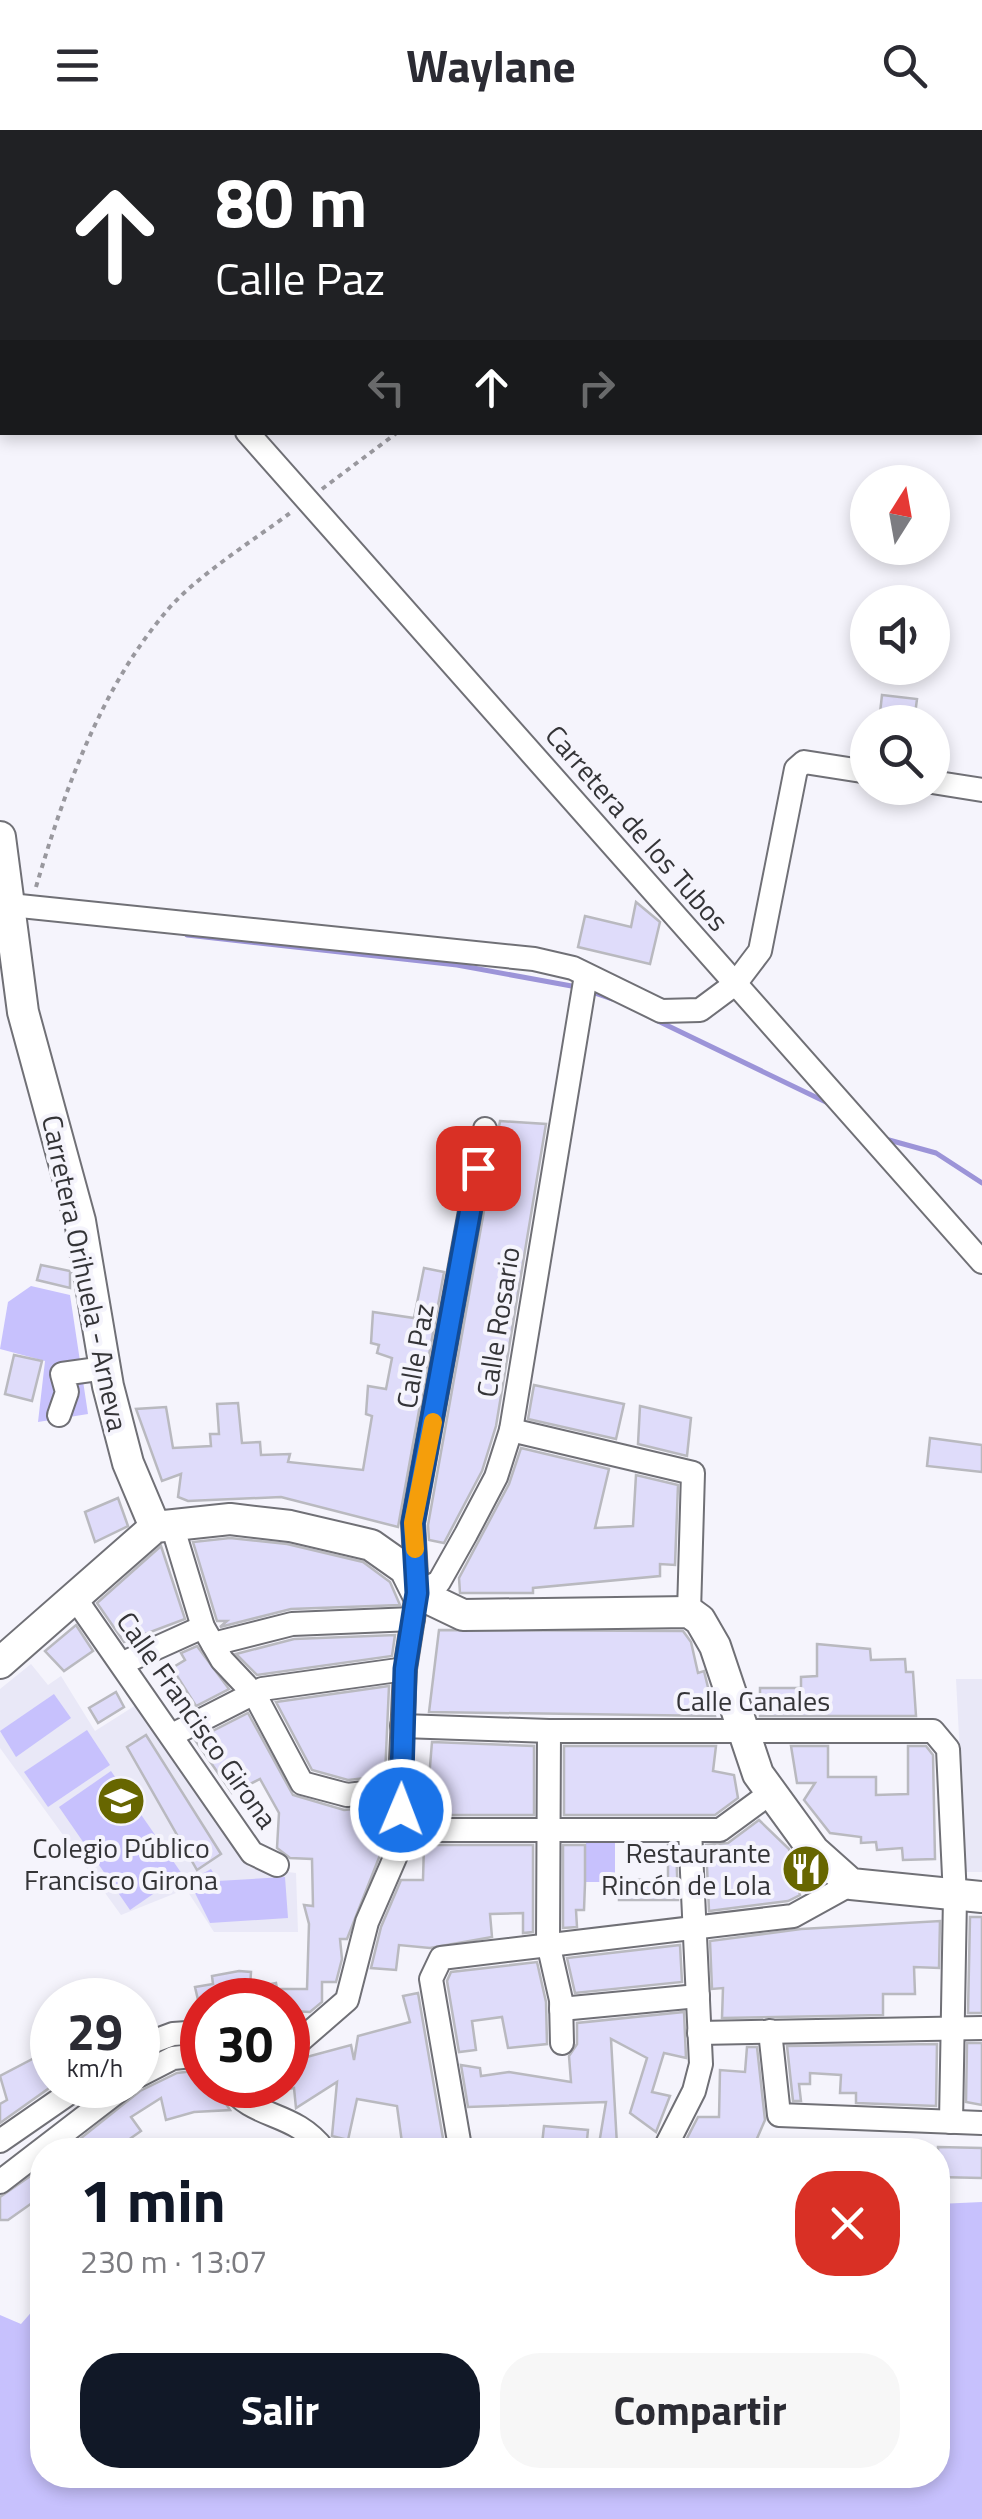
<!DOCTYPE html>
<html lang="es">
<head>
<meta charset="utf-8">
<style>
	body { margin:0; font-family:"Titillium Web",sans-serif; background:#f7f7f7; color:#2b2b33; height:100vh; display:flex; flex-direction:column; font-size:38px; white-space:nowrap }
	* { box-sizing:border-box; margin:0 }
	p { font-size:32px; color:#7c7c81 }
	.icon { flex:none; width:55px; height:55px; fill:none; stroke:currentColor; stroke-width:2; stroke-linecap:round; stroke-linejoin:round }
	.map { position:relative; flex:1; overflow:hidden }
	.sheet { position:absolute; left:30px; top:2008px; width:920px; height:350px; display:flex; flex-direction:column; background:#fff; border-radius:40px; box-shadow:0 5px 15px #0003 }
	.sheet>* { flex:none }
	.top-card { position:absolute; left:0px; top:0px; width:982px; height:305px; box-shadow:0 5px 15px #0003; background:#202124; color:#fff; overflow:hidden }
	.needle { width:65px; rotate:11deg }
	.controls { position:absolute; left:850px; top:335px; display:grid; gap:20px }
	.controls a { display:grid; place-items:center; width:100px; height:100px; border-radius:50%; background:#fff; box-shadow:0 5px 15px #0003; font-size:50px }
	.speed { position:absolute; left:30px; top:1848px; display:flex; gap:20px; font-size:50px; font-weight:700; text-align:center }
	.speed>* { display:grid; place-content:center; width:130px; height:130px; border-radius:50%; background:#fff; box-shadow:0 5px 15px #0003; line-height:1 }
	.speed small { font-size:25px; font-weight:400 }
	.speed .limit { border:15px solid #d22; background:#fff; color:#111 }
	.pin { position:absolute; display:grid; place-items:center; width:85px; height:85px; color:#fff; margin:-42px; border-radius:20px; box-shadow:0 5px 15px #0006 }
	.me { position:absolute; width:110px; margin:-55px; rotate:1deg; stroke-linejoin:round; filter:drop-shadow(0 0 8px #0008) }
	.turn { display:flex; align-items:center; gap:35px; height:210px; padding:0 50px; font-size:45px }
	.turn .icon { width:130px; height:130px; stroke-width:2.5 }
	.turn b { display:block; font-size:70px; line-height:85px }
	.lanes { display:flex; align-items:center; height:95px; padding:0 50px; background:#0003; justify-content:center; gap:50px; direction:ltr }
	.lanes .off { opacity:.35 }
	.round { display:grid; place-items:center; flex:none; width:105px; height:105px; border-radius:40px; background:#f7f7f7 }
	.head { display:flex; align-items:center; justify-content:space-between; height:170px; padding:0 50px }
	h1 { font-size:60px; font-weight:700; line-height:75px; color:#111827 }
	.cta { display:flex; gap:20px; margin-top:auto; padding:20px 50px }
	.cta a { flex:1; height:115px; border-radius:40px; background:#111827; color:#fff; font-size:40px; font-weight:700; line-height:115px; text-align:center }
	.cta a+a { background:#f7f7f7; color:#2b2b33 }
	header { display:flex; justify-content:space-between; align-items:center; height:130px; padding:0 50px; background:#fff; font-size:45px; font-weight:700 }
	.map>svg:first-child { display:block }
</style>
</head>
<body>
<header><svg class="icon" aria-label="menu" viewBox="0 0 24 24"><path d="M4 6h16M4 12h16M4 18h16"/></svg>Waylane<svg class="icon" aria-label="search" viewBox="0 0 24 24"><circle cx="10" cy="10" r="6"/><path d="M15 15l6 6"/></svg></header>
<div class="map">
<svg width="982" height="2389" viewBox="0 0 982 2389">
	<rect width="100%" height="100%" fill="#f5f4fc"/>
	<g fill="#e9e8f7">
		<polygon points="31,1534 48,1555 61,1546 95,1601 136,1575 249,1737 296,1743 298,1802 214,1802 186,1759 121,1785 0,1618 0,1559"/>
		<polygon points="956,1549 982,1549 982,1742 966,1742"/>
	</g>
	<g fill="#c7c1fd">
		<polygon points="31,1156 70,1165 88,1284 38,1292 45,1231 0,1219 8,1172"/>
		<polygon points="54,1564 71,1588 16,1627 0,1601"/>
		<polygon points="87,1600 110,1635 48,1677 24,1642"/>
		<polygon points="111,1641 182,1744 130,1780 59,1677"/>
		<polygon points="586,1708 615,1709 615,1752 586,1752"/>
		<polygon points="211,1739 218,1751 285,1747 288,1788 210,1793 189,1751"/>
		<polygon points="982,2072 982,2389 0,2389 0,2185 21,2194 42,2170 42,2345 938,2345 938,2074"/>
	</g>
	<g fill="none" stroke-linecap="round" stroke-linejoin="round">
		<g stroke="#9c94d8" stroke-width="5">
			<polyline points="713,0 721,2"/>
			<polyline points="980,86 982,87"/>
			<polyline points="187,805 457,835 577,857"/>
			<polyline points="589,861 612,869"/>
			<polyline points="658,891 828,973"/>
			<polyline points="889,1010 936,1023 982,1053"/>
		</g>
	</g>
	<g fill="#dfdcfa" stroke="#b9b9bf" stroke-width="2.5">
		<polygon points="882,565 917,569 914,592 879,592"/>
		<polygon points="636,772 660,792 650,834 578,817 585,786 631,797"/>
		<polygon points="500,991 546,994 496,1296 482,1341 444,1413 429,1410 428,1395"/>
		<polygon points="41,1135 70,1141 70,1158 37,1150"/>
		<polygon points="424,1138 444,1142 398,1397 281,1367 188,1371 178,1367 181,1344 162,1351 136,1279 166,1277 173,1318 211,1316 210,1304 219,1304 217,1274 238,1273 242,1313 260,1312 261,1325 290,1324 288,1332 363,1340 372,1286 366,1284 368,1256 386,1259 392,1228 377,1223 379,1215 371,1213 373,1182 414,1188"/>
		<polygon points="14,1225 42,1231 32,1271 5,1264"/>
		<polygon points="534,1255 624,1274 616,1309 528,1289"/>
		<polygon points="640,1276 691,1288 687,1326 638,1314"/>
		<polygon points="930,1308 982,1315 982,1342 927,1336"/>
		<polygon points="521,1318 609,1339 595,1398 633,1396 636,1345 678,1355 675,1435 660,1434 660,1446 533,1458 533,1463 460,1463 459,1448 509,1354"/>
		<polygon points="118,1368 128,1396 95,1412 85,1382"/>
		<polygon points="230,1408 287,1414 363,1432 390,1452 400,1475 291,1479 220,1497 227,1491 217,1491 193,1412"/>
		<polygon points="161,1416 185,1489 124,1512 97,1473"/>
		<polygon points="76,1495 93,1521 64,1541 45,1521"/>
		<polygon points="439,1500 683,1501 691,1512 698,1543 704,1541 715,1586 429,1582"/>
		<polygon points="395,1505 392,1526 257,1545 236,1524 294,1509"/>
		<polygon points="817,1514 870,1519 871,1530 905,1529 906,1542 913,1542 916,1586 760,1586 760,1558 801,1558 801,1547 817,1546"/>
		<polygon points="197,1516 229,1559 196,1576 172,1538 185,1530 181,1523"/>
		<polygon points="389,1556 385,1646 348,1650 312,1640 276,1572"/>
		<polygon points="116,1562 124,1577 98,1593 89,1578"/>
		<polygon points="248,1583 293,1665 344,1680 384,1676 382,1720 347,1809 340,1809 342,1829 336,1852 322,1852 322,1872 310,1882 291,1881 278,1859 307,1859 309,1794 304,1775 313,1776 312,1729 290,1728 277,1718 279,1683 260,1649 232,1663 195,1610"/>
		<polygon points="146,1605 221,1724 197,1740 127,1617"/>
		<polygon points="432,1612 534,1616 534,1685 426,1685"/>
		<polygon points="564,1616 716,1616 713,1641 734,1645 738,1668 715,1685 564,1685"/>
		<polygon points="791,1616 828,1616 828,1647 876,1647 876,1665 908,1664 908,1616 926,1616 933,1625 935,1729 903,1730 902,1718 877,1720 876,1712 861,1713 861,1707 830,1703 804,1670 815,1653 797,1653"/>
		<polygon points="759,1690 789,1719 800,1765 788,1771 709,1781 706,1715 728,1713"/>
		<polygon points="424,1715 533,1715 533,1802 523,1803 523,1783 490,1784 492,1807 430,1818 399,1815 396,1840 371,1838 381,1797 401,1750 423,1750"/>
		<polygon points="563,1715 585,1715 585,1753 584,1780 576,1780 577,1797 563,1798"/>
		<polygon points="668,1715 676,1715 678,1770 619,1770 619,1750 668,1749"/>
		<polygon points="970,1787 982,1787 982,1883 968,1883"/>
		<polygon points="940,1791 939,1838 914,1837 915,1864 883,1864 883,1885 722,1888 723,1858 712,1859 710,1811 801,1799"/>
		<polygon points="680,1815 682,1852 575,1863 567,1828"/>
		<polygon points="537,1832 546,1872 547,1914 508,1918 502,1887 472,1891 476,1920 459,1922 447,1851 451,1842"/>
		<polygon points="239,1841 251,1842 250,1858 276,1853 279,1870 198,1870 195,1857 213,1854 212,1846"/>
		<polygon points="418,1863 445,2020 403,2020 397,1976 357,1969 348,2010 332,2006 337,1952 296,1978 294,1958 288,1959 288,1932 351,1915 354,1930 358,1906 410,1892 403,1866"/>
		<polygon points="684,1882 686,1928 664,1923 652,1962 670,1966 656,2002 630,1983 647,1928 611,1909 617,2015 599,2014 606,1972 468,1977 461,1935 480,1938 481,1946 509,1942 571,1952 569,1926 577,1914 577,1893"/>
		<polygon points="52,1904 52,1956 0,1993 0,1974 7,1970 0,1946 38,1926 34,1918"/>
		<polygon points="967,1913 982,1913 982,1975 966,1972"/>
		<polygon points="937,1914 936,1976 856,1973 856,1963 840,1963 841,1945 810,1943 810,1954 799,1954 801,1971 793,1971 787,1916"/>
		<polygon points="747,1917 757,1917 765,1990 752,2020 681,2020 698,1987 719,1987 720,1940 745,1942"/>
		<polygon points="202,1940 202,1955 214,1955 230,1980 194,1982 166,1990 161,1968 131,1987 141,2001 114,2020 66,2020 140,1961 177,1943"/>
		<polygon points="544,1996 588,2000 586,2020 556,2020 557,2015 542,2014"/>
		<polygon points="938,2017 982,2018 982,2048 938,2047"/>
		<polygon points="42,2038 42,2091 32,2073 8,2090 0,2090 0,2067"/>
	</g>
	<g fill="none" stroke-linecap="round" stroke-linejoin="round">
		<g stroke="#707076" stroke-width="26">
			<g id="minor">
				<polyline points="890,0 898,2"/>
				<polyline points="0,26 2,29"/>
				<polyline points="980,30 982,31"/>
				<polyline points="247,302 982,1132"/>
				<polyline points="932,652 982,660"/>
				<polyline points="0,774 534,829 573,838 661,881 700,880 735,854 760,821 796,639 804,632 868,642"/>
				<polyline points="59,1285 67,1262 62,1244 105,1238"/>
				<polyline points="511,1300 693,1343 689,1482"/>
				<polyline points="172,1395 203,1497 222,1530 255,1565 302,1653 347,1665 401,1659"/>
				<polyline points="417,1463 439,1452 466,1404 496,1347 511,1300 586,845"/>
				<polyline points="75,1468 252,1723 277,1735"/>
				<polyline points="213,1514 292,1494 413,1489"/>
				<polyline points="123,1533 203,1497"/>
				<polyline points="402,1596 549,1601 933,1601 948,1619 955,1767 951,1992"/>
				<polyline points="549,1601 548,1813 561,1870 562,1913"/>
				<polyline points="172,1605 262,1559 405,1539"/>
				<polyline points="401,1700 720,1700 769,1664"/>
				<polyline points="561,1879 698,1866"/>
				<polyline points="770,1901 779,1985 982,1993"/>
				<polyline points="699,1903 982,1898"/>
				<polyline points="138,1917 173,1904 202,1902"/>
				<polyline points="288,1917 294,1916 347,1870 367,1792 397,1723 405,1539 417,1463 413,1393 485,999"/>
				<polyline points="138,1946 173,1928 202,1925"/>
				<path d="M229,1955C253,1990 294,1980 324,2020"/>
				<polyline points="0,2011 81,1955"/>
				<polyline points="460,2017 431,1849 441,1828 793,1786 851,1754"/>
				<polyline points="664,2020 694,1961 701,1934 690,1700"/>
				<polyline points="0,2052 126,1955"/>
			</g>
		</g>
		<g stroke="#707076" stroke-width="34">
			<g id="major">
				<polyline points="0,707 23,882 80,1091 108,1256 128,1333 155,1397"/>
				<polyline points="0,1533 155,1397 230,1389 290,1396 371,1415 405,1439 417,1463 463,1485 689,1482 700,1490 715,1516 758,1644 814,1721 851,1754 982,1767"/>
			</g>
		</g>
		<g stroke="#99989e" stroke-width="4" stroke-dasharray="5 5" stroke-linecap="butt">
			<polyline points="666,0 675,2"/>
			<polyline points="980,102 982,102"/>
			<polyline points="322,359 398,302"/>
			<path d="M36,757C64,662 100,560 165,483C192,449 254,410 290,383"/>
		</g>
		<use href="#minor" stroke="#fff" stroke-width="22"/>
		<use href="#major" stroke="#fff" stroke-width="30"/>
	</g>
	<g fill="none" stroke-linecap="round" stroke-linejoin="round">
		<g stroke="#114b97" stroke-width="25">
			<polyline id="route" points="401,1680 405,1539 417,1463 413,1393 478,1038"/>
		</g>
		<use href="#route" stroke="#1a73e8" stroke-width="18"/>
		<polyline stroke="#f59e0b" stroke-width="18" points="415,1419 413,1393 433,1292"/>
	</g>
	<defs>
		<g id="school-disc" transform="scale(2.5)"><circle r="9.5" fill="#676600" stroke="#f5f4fc"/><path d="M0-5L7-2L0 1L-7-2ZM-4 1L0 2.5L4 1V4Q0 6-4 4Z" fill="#fff"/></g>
		<g id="restaurant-disc" transform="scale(2.5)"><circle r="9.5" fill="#676600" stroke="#f5f4fc"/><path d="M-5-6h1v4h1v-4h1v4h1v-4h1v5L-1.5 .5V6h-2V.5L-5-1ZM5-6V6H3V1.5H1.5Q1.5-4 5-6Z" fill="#fff"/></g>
	</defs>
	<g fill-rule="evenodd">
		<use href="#school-disc" x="121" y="1671"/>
		<use href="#restaurant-disc" x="806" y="1739"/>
	</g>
	<g text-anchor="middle" stroke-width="8" stroke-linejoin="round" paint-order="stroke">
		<g font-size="28" fill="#343437" stroke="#f5f4fc">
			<text transform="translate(637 698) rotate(49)" y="10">Carretera de los Tubos</text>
			<text transform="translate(85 1143) rotate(78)" y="10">Carretera Orihuela - Arneva</text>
			<text transform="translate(498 1192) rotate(-81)" y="10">Calle Rosario</text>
			<text transform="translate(415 1226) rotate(-80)" y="10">Calle Paz</text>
			<text x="753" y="1581">Calle Canales</text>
			<text transform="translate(197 1590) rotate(55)" y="10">Calle Francisco Girona</text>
		</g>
		<g font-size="28" fill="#343437" stroke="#f5f4fc">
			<text x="121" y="1728">Colegio Público<tspan x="121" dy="32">Francisco Girona</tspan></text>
			<text x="771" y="1733" text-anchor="end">Restaurante<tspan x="771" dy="32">Rincón de Lola</tspan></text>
		</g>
	</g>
</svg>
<div class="controls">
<a><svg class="needle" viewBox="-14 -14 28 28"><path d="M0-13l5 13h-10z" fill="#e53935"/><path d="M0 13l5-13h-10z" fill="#7c7c81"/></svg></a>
<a><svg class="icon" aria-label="sound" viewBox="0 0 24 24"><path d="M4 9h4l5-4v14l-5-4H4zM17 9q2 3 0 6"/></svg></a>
<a><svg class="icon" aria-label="search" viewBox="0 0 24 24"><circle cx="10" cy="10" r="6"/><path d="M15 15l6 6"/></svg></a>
</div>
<div class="speed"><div>29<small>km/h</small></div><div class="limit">30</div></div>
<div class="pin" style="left:478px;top:1038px;background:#d93025"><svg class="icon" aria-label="arrive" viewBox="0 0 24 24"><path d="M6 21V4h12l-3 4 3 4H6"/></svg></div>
<svg class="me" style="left:401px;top:1680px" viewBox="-20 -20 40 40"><circle r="17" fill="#1a73e8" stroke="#fff" stroke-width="3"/><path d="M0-11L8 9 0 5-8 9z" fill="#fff"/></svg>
<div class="top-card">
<div class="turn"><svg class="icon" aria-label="ahead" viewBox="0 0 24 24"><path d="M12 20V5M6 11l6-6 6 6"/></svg><div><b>80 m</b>Calle Paz</div></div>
<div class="lanes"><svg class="icon off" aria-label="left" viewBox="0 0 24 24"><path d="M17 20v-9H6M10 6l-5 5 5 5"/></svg><svg class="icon" aria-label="ahead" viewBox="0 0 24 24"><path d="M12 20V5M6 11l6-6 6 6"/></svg><svg class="icon off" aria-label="right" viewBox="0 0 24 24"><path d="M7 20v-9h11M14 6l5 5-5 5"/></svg></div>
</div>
<section class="sheet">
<div class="head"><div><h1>1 min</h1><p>230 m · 13:07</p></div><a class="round" style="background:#d93025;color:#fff"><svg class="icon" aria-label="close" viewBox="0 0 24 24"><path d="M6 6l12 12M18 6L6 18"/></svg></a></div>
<div class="cta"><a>Salir</a><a>Compartir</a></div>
</section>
</div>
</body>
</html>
